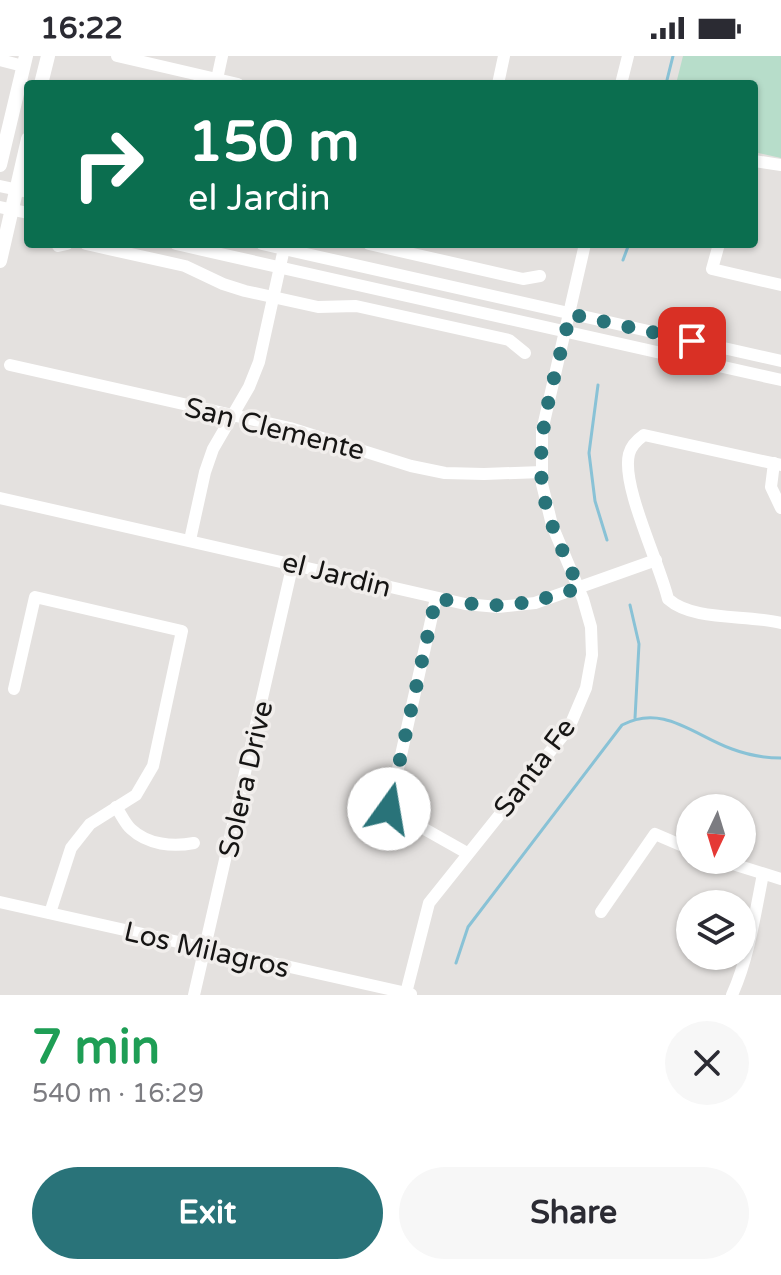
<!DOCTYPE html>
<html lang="en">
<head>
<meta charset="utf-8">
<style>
	body { margin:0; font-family:"Varela Round",sans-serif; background:#f7f7f7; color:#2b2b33; height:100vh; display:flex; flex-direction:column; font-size:30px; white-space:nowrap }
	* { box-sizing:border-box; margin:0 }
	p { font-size:26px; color:#7c7c81 }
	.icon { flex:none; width:44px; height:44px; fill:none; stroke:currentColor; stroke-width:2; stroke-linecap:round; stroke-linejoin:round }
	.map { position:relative; height:939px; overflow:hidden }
	.side { display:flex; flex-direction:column; background:#fff; flex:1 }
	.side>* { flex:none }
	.banner { position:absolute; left:24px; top:24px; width:734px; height:168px; border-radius:8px; box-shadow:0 2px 6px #0004; background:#0b6e4f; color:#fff; overflow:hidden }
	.needle { width:52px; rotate:184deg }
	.tools { position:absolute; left:676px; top:738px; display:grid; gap:16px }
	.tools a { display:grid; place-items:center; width:80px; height:80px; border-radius:50%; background:#fff; box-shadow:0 2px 6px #0004; font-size:40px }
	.pin { position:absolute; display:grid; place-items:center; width:68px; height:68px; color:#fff; margin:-34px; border-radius:16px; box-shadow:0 4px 12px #0006 }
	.me { position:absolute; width:88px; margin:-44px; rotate:13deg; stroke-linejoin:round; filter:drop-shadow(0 0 6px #0008) }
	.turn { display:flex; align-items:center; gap:28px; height:168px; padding:0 32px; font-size:36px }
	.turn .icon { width:104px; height:104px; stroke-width:2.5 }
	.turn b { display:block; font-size:56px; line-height:68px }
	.round { display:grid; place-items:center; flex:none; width:84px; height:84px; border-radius:42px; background:#f7f7f7 }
	.head { display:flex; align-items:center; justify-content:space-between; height:136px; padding:0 32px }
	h1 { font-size:48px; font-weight:800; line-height:60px; color:#1e9e55 }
	.action { display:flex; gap:16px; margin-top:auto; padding:16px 32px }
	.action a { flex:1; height:92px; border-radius:48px; background:#297379; color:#fff; font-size:32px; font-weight:800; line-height:92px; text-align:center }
	.action a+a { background:#f7f7f7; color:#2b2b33 }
	.status { display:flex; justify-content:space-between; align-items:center; height:56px; padding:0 40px; background:#fff; direction:ltr }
	.status svg { height:22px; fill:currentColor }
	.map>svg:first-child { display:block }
</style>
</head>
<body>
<div class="status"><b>16:22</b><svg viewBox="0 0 49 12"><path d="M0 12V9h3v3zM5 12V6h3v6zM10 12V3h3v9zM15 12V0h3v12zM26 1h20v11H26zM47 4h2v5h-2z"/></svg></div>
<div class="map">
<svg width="781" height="939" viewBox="0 0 781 939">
	<rect width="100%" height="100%" fill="#e4e1df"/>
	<polygon fill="#b7ddca" points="683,0 781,0 781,102 754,96 754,28 676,28"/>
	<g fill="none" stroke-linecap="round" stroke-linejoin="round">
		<g stroke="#89c2d6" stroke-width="3">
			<polyline points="666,28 673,0"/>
			<polyline points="623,204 629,188"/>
			<polyline points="598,329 589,397 595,445 607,484"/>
			<polyline points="630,549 639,588 635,662"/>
			<path d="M456,907L468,871L622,669C663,647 695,680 732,693C748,699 764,702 781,702"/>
		</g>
		<g stroke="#fff" stroke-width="12">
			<polyline points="117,0 238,28"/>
			<polyline points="0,4 23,10"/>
			<polyline points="217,23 222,0"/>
			<polyline points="498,28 504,0"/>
			<polyline points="621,28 628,0"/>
			<polyline points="754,105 781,109"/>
			<polyline points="0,130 28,136"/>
			<polyline points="0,151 28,157"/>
			<polyline points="86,188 185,210 223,228 245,235 318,251 356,250 509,284 525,297"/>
			<polyline points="176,188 781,324"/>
			<polyline points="262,188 781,305"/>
			<polyline points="369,188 523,223 540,220"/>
			<polyline points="719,188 712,213 781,229"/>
			<polyline points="58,190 67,188"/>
			<polyline points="10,309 290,372 411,410 445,417 484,418 542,416"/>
			<polyline points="774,407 771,431 781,452"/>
			<path d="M781,409L644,379C637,384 631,390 629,398C621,430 660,508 668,543C694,566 747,558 781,567"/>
			<polyline points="0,442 465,548 498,551 535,547 656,504"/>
			<polyline points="190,484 205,416 213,393 249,331 259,306 285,188"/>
			<polyline points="436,542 389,753 467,797"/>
			<polyline points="14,633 35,541 182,575 153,710 136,739 90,768 71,792 50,857"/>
			<path d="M116,751C121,758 125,768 131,773C148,789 173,791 194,787"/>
			<polyline points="720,804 781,823"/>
			<polyline points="0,846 411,938"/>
			<polyline points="601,856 655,778 690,793"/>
			<polyline points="406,937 429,847 569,672 586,632 592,599 591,571 583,543 552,469 542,428 542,375 585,188"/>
			<polyline points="194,939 293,507"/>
			<path d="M732,939C749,901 755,858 763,818"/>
		</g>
		<g stroke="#fff" stroke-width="14">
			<polyline points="41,28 48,0"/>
			<polyline points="0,109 26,0"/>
			<polyline points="0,205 28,83"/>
		</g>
	</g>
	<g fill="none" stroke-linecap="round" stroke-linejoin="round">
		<path stroke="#297379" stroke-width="14" stroke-dasharray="0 25.2" d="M389,753L436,542C496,554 521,551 579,532C565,499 546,464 542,428C536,370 558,313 570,258L692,285"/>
	</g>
	<g text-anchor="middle" stroke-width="7" stroke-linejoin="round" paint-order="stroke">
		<g font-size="28" fill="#161514" stroke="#f1eeec">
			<text transform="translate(275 372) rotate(14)" y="10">San Clemente</text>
			<text transform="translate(337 518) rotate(14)" y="10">el Jardin</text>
			<text transform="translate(534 711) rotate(-53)" y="10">Santa Fe</text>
			<text transform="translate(245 723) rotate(-77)" y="10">Solera Drive</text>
			<text transform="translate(207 893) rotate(13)" y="10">Los Milagros</text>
		</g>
	</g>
</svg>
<div class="tools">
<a><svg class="needle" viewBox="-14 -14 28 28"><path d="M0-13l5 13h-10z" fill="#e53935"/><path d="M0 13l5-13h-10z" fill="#7c7c81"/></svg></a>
<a><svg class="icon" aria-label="layers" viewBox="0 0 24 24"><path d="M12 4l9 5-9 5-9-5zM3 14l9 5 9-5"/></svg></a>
</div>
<div class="pin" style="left:692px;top:285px;background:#d93025"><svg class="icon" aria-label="arrive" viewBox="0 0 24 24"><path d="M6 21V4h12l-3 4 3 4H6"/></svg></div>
<svg class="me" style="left:389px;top:753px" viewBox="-20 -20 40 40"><circle r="19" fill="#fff"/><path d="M0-13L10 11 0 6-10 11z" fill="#297379"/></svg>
<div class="banner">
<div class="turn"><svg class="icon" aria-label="right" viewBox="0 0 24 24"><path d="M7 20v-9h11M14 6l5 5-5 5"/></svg><div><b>150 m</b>el Jardin</div></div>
</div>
</div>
<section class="side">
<div class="head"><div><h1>7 min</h1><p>540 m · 16:29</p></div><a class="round"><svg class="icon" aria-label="close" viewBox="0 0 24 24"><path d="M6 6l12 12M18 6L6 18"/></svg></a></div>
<div class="action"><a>Exit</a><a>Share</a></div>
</section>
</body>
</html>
